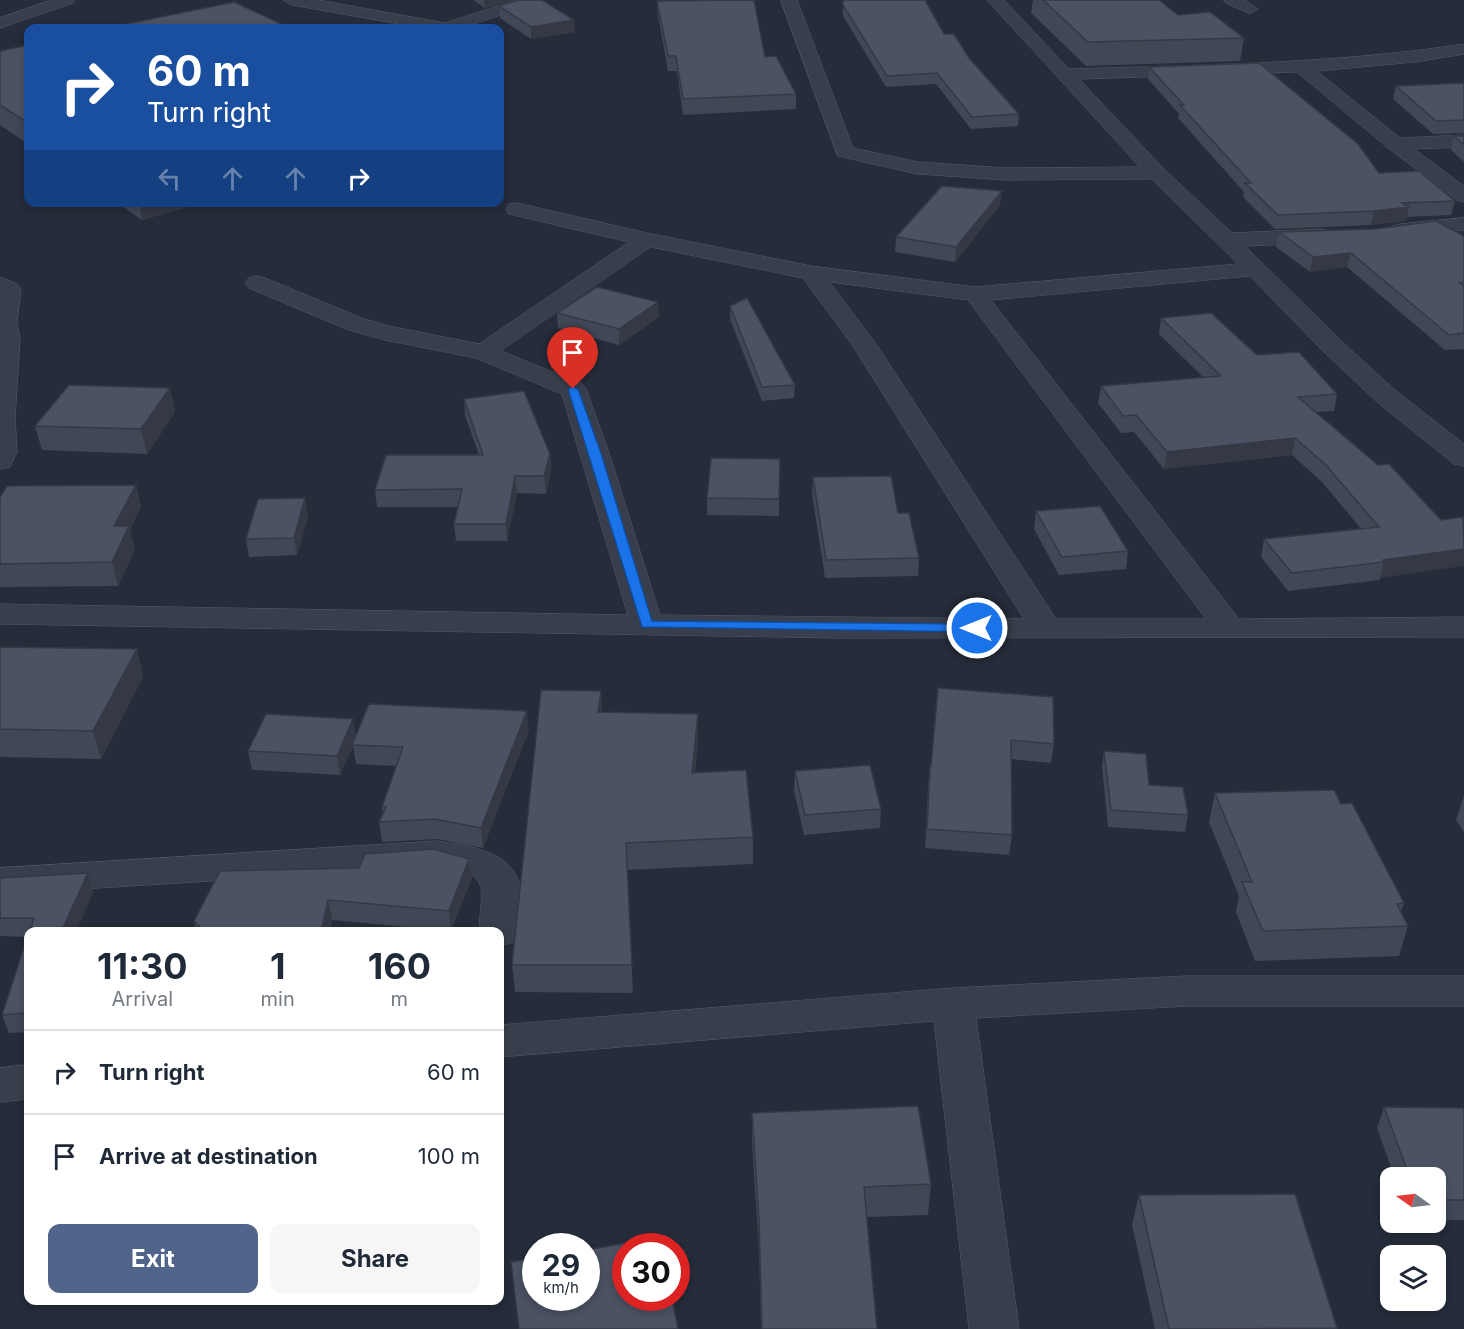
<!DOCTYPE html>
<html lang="en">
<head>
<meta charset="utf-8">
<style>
	body { margin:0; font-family:Inter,sans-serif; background:#f6f6f7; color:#1f2937; height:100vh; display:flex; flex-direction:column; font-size:22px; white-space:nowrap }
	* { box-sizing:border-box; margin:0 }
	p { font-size:20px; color:#747a83 }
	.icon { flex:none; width:33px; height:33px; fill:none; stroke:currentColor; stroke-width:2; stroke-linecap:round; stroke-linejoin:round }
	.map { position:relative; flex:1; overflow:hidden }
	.side { position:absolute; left:24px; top:927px; width:480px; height:378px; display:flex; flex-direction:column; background:#fff; border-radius:12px; box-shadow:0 3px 9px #0003 }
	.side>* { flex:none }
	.top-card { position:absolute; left:24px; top:24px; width:480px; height:183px; border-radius:12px; box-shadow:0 3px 9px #0003; background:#1a4fa0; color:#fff; overflow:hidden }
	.needle { width:39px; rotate:284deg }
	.buttons { position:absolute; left:1380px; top:1167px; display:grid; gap:12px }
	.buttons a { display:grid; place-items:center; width:66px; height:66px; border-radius:12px; background:#fff; box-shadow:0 3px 9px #0003; font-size:30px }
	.speed { position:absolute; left:522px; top:1233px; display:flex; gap:12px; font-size:30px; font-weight:700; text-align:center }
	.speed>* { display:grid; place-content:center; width:78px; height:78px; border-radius:50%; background:#fff; box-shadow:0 3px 9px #0003; line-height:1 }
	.speed small { font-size:15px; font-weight:400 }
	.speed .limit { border:9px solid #d22; background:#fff; color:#111 }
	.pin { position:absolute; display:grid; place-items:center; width:51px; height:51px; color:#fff; margin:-62px -26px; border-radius:50% 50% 50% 0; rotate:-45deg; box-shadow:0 0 6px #0007 }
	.pin .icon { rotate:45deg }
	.me { position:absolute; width:66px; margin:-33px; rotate:270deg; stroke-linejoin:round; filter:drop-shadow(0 0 4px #0008) }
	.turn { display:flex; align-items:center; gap:21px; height:126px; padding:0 24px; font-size:27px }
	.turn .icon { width:78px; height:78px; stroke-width:2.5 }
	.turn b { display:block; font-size:42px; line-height:51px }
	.lanes { display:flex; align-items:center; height:57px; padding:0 24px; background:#0003; justify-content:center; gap:30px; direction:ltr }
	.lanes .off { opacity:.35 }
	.eta { display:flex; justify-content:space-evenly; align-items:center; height:102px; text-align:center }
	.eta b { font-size:36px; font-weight:700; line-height:42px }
	.primary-button { display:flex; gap:12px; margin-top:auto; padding:12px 24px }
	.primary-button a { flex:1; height:69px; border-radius:12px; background:#51648a; color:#fff; font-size:24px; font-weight:700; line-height:69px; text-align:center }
	.primary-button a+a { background:#f6f6f7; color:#1f2937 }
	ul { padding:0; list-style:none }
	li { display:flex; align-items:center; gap:18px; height:84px; padding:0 24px; border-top:2px solid #e0e1e3 }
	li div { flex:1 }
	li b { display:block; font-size:22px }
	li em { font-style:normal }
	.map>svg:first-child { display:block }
</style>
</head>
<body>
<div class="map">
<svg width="1464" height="1329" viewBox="0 0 1464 1329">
	<rect width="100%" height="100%" fill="#252c3a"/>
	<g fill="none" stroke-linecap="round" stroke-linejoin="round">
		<g stroke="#565c69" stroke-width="1">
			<g id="minor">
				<polygon points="52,0 75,0 73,3 0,28 0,18"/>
				<polygon points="284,0 318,0 445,23 516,0 540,0 538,3 461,28 422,28 292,5"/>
				<path d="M781,0H797L853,148L918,162L1006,168L1140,167L987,0H1004L1069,69C1201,65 1333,64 1464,44V54L1415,62L1317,71L1400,138L1464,135V147L1414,149L1464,186V202L1457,200L1388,148L1297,72L1079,79L1164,169L1232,233L1321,229L1329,231L1332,236L1329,241L1321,243L1245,246L1340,340L1395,390L1464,444V466L1454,464L1377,402L1322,350L1250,276L991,300L1239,619L1464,617V637L840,638L0,624V604L628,615L562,394L476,358L385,340L346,329L249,288L245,283L249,278L257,276L265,278L364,319L389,326L479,344L629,242L509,214L506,209L509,204L517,203L647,233L811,266L975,287L1238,264L1152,179L1006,180L918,174L838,156ZM651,247L803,278L853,346L1024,619L660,615L609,453L586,389L582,384L501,351ZM830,282L968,300L1206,619H1056L876,344Z"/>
				<polygon points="1224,0 1244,0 1258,9 1250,14 1226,3"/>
				<polygon points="1464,218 1464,230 1400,238 1392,236 1389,231 1392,226 1400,224"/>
				<polygon points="0,277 17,284 21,289 17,322 20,340 15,418 17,452 10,467 0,469"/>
				<path d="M437,841C478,847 525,853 521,906C520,919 520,931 513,942L500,946V932H479C481,884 493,874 437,867L0,894V868Z"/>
				<polygon points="1186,976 1464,976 1464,1006 1186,1006 976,1018 1019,1329 969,1329 934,1021 500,1057 500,1025 953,988"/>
				<polygon points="28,1065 28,1099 0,1102 0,1068"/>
			</g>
		</g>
		<use href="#minor" fill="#383e4b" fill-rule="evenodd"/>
	</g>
	<g fill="#404755">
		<polygon points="473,0 513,0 485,8"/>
		<polygon points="843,0 944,34 969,58 1019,114 1018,126 971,129 936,84 886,87 843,16"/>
		<polygon points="1033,0 1159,0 1178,15 1244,38 1240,61 1086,66 1031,13"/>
		<polygon points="657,1 765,57 796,94 796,109 683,115 677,71 668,71 658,15"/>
		<polygon points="499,6 575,32 531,39 500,18"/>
		<polygon points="28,45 28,144 0,125 0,51"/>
		<polygon points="1149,67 1379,173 1455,201 1451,215 1407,217 1406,221 1371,225 1275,229 1243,197 1244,192 1178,118 1179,114 1148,79"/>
		<polygon points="1464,83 1464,133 1433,134 1393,99 1396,86"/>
		<polygon points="1454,136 1464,136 1464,162 1451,150"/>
		<polygon points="116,202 205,202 142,220"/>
		<polygon points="1000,205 955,262 895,252 896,237"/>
		<polygon points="1279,232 1464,236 1464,349 1445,350 1347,267 1310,272 1276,247"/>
		<polygon points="658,302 659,317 619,345 558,328 557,313"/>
		<polygon points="730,306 795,385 794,398 762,401 730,319"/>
		<polygon points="1161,318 1257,355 1337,394 1334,411 1316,412 1441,520 1380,578 1380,580 1288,591 1261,557 1264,539 1361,529 1322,482 1292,455 1164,469 1134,432 1121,433 1098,403 1101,386 1203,377 1159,334"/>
		<polygon points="170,388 175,412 147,454 42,450 35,426"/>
		<polygon points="464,399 550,454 551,471 546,494 517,493 507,541 456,541 454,524 458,507 377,507 375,490 479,455 465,415"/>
		<polygon points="780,459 779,516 707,515 707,498"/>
		<polygon points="813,477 898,513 919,558 918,576 825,578 812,494"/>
		<polygon points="136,485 141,507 130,530 135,549 118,586 0,587 0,497"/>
		<polygon points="305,498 308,516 297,555 249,557 246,539"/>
		<polygon points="1036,511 1128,551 1126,569 1059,575 1034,529"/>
		<polygon points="0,647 137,649 143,677 101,759 0,757"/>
		<polygon points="938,688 1054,744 1051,763 1011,759 1012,835 1009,855 925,848 928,785 930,766 931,766"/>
		<polygon points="601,691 602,712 698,739 695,773 753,837 753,864 627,870 633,993 515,992 512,965"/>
		<polygon points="529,730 483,848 437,839 382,842 379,822 383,814 382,807 396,766 356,764 353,746 340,775 252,770 248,751 356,736"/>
		<polygon points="1104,751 1188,815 1185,832 1108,827 1102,767"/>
		<polygon points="795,771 881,809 880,828 804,835 794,791"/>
		<polygon points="1215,793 1341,804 1404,903 1401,912 1408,926 1399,956 1255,961 1236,912 1239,896 1209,822"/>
		<polygon points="1464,795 1464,832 1456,820"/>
		<polygon points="469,859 472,878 451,931 332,920 329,932 197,932 194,921 359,868"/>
		<polygon points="88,873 93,892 76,932 28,932 28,1032 9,1033 2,1015 28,937 0,936 0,878"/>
		<polygon points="1384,1107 1464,1108 1464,1220 1436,1220 1436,1178 1395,1178 1377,1128"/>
		<polygon points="752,1113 931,1184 928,1215 867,1217 877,1329 761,1329 759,1251 752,1143"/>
		<polygon points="1139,1195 1337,1328 1336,1329 1155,1329 1132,1225"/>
	</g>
	<g fill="#343945">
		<polygon points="484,0 513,0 485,8"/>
		<polygon points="574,20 575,32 531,39 531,27"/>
		<polygon points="1002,191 1000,205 955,262 956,247"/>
		<polygon points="139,202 205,202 142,220"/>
		<polygon points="1409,207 1406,221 1371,225 1374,211"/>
		<polygon points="1351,253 1347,267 1310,272 1313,257"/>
		<polygon points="658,302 659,317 619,345 619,329"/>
		<polygon points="170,388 175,412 147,454 141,429"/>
		<polygon points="1295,438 1292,455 1164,469 1167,452"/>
		<polygon points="550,454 551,471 546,494 544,476"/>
		<polygon points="515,476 517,493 507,541 506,524"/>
		<polygon points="136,485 141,507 130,530 135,549 118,586 112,562 114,526"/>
		<polygon points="305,498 308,516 297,555 294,538"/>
		<polygon points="1464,549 1464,566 1380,578 1384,562 1383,560"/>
		<polygon points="137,649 143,677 101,759 93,731"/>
		<polygon points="601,691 602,716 598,712"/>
		<polygon points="527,711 529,730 483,848 481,828"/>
		<polygon points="698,714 698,739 692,799 692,773"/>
		<polygon points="353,719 356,738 340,775 337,756"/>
		<polygon points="469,859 472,878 451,931 449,911"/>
		<polygon points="88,873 93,892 76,932 61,932"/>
		<polygon points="328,900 332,920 329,932 321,932"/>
	</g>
	<g fill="#4b5263" stroke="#343945" stroke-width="1.5">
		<polygon points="518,0 542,0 574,20 531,27 499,6"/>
		<polygon points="754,0 765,57 776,56 796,94 683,99 676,56 668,56 657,1"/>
		<polygon points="843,0 925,0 944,34 954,34 969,58 1019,114 972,117 937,73 887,76 843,5"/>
		<polygon points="1043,0 1159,0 1178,15 1210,12 1244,38 1088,42"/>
		<polygon points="234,2 290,28 107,28"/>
		<polygon points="28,45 28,123 0,105 0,51"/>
		<polygon points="1259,63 1358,144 1379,173 1419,171 1455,201 1402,203 1409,207 1374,211 1278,215 1245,183 1251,183 1180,105 1184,105 1149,67"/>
		<polygon points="1464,83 1464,120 1436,121 1396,86"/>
		<polygon points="1454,136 1464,136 1464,145"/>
		<polygon points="942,186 1002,191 956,247 896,237"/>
		<polygon points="1436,221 1464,236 1464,283 1460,283 1464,286 1464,333 1449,335 1351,253 1313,257 1279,232 1374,229"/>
		<polygon points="597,287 658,302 619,329 557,313"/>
		<polygon points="747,298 795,385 762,387 730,306"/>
		<polygon points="1211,313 1257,355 1299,352 1337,394 1298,397 1378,465 1389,464 1441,520 1463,517 1464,549 1383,560 1384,562 1292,573 1264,539 1379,527 1326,465 1295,438 1167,452 1136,415 1123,416 1101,386 1221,376 1161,318"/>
		<polygon points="69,385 170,388 141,429 35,426"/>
		<polygon points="524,391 550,454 544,476 515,476 506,524 454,524 462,489 375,490 386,455 483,455 464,399"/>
		<polygon points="711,458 780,459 779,499 707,498"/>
		<polygon points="891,476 898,513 909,513 919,558 826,560 813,477"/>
		<polygon points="136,485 114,526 129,526 112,562 0,564 0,497 7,486"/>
		<polygon points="305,498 294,538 246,539 258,499"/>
		<polygon points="1100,506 1128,551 1062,557 1036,511"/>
		<polygon points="0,647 137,649 93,731 0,729"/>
		<polygon points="938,688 1053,697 1054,744 1011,740 1012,835 927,829 930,766 931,766"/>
		<polygon points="541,690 601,691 598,712 698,714 692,773 746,770 753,837 626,843 632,965 512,965"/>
		<polygon points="369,704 527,711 481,828 435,819 379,822 386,807 382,807 403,747 352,745"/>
		<polygon points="266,714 353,719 337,756 248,751"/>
		<polygon points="1104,751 1146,754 1149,785 1183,787 1188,815 1111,810"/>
		<polygon points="870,765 881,809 805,815 795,771"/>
		<polygon points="1334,790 1341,804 1352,803 1404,903 1397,904 1408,926 1263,931 1242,882 1252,882 1215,793"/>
		<polygon points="434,849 469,859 449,911 328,900 321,932 205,932 194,921 220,871 359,868 365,854"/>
		<polygon points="88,873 61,932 30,932 34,918 0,918 0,878"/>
		<polygon points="28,935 28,1013 2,1015"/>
		<polygon points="918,1106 931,1184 864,1187 877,1329 762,1329 759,1221 752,1113"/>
		<polygon points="1384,1107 1464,1108 1464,1200 1436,1200 1436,1178 1410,1178"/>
		<polygon points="1295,1194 1337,1328 1169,1329 1139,1195"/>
		<polygon points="661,1237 662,1246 626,1246 626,1298 672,1298 678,1329 519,1329 511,1262 536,1258 536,1298 586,1298 586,1250"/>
	</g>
	<polygon fill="#1a73e8" stroke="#114b97" stroke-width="1.5" points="573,386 578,389 601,453 652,621 977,624 984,628 977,632 642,627 568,389"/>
</svg>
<div class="buttons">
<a><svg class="needle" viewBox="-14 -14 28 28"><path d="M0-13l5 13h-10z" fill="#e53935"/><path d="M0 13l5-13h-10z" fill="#747a83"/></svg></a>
<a><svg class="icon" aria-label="layers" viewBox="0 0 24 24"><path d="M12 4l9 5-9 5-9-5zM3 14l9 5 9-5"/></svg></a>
</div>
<div class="speed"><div>29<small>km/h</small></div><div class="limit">30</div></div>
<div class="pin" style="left:573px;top:389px;background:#d93025"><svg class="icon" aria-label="arrive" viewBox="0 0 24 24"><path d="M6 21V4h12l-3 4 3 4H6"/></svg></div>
<svg class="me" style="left:977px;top:628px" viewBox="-20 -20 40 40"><circle r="17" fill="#1a73e8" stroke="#fff" stroke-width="3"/><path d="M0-11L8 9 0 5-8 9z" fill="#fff"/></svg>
<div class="top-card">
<div class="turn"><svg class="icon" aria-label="right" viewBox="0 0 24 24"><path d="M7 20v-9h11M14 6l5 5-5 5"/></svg><div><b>60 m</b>Turn right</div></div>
<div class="lanes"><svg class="icon off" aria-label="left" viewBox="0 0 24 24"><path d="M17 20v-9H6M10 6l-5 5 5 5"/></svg><svg class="icon off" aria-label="ahead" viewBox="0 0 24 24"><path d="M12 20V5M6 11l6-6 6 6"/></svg><svg class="icon off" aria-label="ahead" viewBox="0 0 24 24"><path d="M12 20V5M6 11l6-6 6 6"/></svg><svg class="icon" aria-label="right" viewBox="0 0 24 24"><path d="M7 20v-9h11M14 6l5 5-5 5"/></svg></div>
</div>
<section class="side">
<div class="eta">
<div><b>11:30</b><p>Arrival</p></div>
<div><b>1</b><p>min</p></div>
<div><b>160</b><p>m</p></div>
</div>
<ul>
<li><svg class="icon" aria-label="right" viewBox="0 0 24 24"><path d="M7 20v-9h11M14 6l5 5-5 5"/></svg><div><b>Turn right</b></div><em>60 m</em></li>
<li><svg class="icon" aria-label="arrive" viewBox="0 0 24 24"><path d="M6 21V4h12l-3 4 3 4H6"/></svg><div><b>Arrive at destination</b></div><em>100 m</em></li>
</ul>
<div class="primary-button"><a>Exit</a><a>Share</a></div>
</section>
</div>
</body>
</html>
